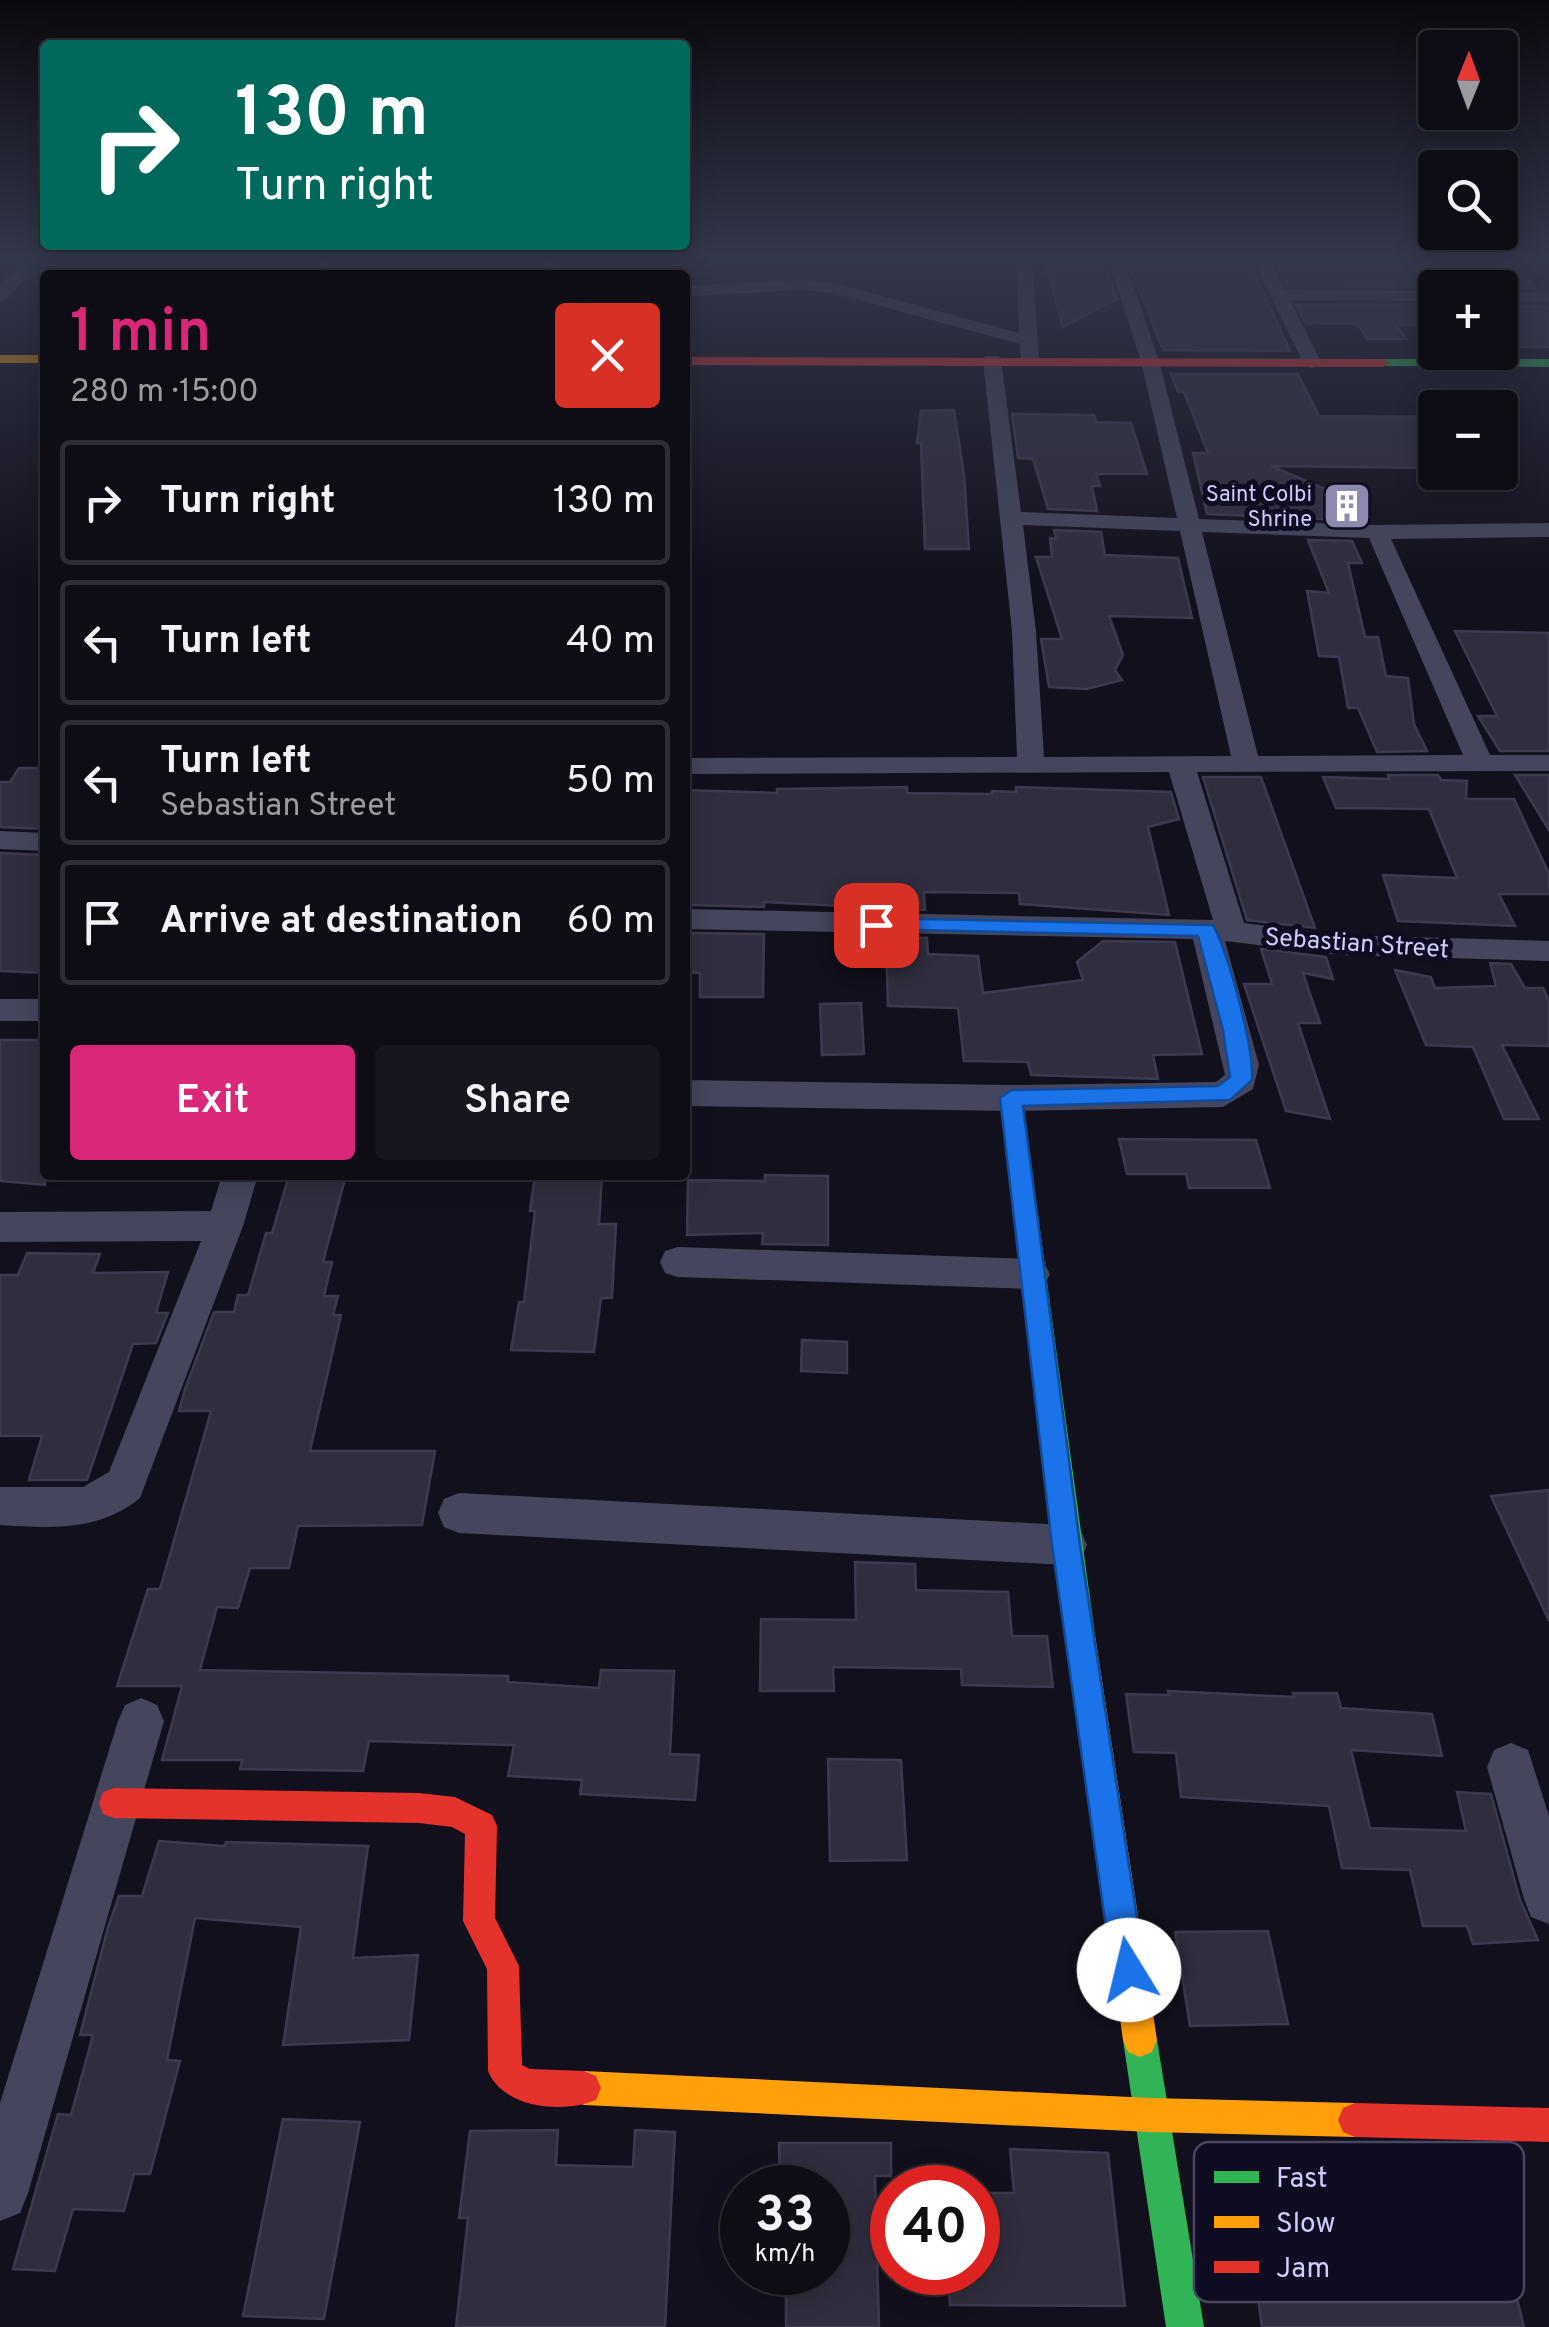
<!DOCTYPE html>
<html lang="en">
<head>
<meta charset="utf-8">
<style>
	body { margin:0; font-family:Overpass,sans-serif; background:#17151e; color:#f1f3f6; height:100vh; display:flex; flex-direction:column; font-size:38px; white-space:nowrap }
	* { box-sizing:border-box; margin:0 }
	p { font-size:32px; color:#9b9ba0 }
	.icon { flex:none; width:55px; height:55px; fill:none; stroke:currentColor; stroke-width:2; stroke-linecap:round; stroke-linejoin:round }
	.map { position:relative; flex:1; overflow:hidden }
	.drawer { position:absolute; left:40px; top:270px; width:650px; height:910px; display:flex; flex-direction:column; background:#0e0c15; border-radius:10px; box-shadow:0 5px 25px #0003,0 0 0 2px #2e2c34 }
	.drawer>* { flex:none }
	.top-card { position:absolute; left:40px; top:40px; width:650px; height:210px; border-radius:10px; box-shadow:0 5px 25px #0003,0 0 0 2px #2e2c34; background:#00695c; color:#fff; overflow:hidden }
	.needle { width:65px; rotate:1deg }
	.fabs { position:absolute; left:1418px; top:30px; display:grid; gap:20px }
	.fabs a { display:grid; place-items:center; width:100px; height:100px; border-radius:10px; background:#0e0c15; box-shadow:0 5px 25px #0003,0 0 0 2px #2e2c34; font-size:50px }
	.speed { position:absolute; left:720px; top:2165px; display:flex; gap:20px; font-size:50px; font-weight:700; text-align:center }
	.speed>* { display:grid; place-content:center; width:130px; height:130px; border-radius:50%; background:#0e0c15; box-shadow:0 5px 25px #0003,0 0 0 2px #2e2c34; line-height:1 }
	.speed small { font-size:25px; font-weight:400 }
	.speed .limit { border:15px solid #d22; background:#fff; color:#111 }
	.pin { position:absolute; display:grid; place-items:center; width:85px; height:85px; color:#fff; margin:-42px; border-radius:20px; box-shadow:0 5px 15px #0006 }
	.me { position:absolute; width:110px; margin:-55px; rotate:351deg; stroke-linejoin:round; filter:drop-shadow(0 0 8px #0008) }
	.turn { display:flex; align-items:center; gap:35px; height:210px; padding:0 30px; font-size:45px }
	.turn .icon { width:130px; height:130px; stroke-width:2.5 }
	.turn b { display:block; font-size:70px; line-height:85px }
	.round { display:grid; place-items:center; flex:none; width:105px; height:105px; border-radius:10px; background:#17151e }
	.headline { display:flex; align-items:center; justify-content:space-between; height:170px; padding:0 30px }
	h1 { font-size:60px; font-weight:600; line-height:75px; color:#db2777 }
	.button { display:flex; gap:20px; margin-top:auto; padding:20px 30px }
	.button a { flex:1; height:115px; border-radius:10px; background:#db2777; color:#fff; font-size:40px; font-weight:600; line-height:115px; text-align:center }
	.button a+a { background:#17151e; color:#f1f3f6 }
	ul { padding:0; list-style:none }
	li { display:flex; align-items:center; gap:30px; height:125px; margin:0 20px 15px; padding:0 10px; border:5px solid #2e2c34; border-radius:10px }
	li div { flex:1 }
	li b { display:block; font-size:38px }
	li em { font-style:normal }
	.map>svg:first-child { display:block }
</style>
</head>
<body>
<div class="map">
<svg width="1549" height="2327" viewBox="0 0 1549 2327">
	<rect width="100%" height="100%" fill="#12101c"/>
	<g fill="#302e3e" stroke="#3d3a50" stroke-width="2.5">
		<polygon points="1044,258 1105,263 1117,299 1063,327"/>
		<polygon points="1203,258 1249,261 1290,351 1163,350 1129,263 1206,264"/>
		<polygon points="1400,258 1435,261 1435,287 1287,286 1274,260"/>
		<polygon points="1500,258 1511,258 1535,288 1500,288"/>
		<polygon points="1296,304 1435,305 1435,325 1396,325 1406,339 1367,339 1358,324 1306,323"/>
		<rect x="1500" y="306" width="49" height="41"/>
		<polygon points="1171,374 1298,374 1319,416 1435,417 1435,468 1271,466 1365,506 1344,520 1207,514 1193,453 1208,453 1184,392 1178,392"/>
		<polygon points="954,410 964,475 969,549 925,549 921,443 917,443 921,411"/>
		<polygon points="1012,414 1094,415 1096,422 1131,423 1147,474 1096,474 1100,486 1092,486 1097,511 1048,509 1033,459 1018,458"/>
		<polygon points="1054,530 1101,532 1105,555 1178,558 1192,618 1109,616 1123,655 1115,670 1122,680 1087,689 1049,687 1041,639 1062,639 1036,557 1052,557 1050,538 1056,539"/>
		<polygon points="1308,540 1352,541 1362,563 1348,563 1365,637 1378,637 1386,676 1408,678 1414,724 1427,751 1377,752 1358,708 1348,708 1339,657 1319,656 1307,591 1329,593"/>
		<polygon points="1455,631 1549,633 1549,751 1500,751 1478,716 1497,716"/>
		<polygon points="19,768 45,768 45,829 0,827 0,782 10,782"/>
		<polygon points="1388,775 1438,775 1441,780 1467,781 1466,799 1514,799 1549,874 1549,894 1499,894 1515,926 1398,921 1383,875 1457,878 1429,809 1336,808 1323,777 1389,779"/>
		<polygon points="1515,775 1549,775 1549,830"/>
		<polygon points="1203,777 1261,777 1315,928 1247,920"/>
		<polygon points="907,787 907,793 992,794 992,791 1016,792 1016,787 1171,792 1179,819 1148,827 1169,915 1020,904 1019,893 924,892 925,910 764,902 764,907 689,905 691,885 685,885 685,790 777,793 777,789"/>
		<polygon points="0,853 45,855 45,973 0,971"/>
		<polygon points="687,933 764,934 763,997 700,997 700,973 685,972"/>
		<polygon points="886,937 927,938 928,954 978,956 983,993 1083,980 1077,962 1103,941 1175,942 1202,1054 1153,1055 1158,1079 1031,1075 1028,1062 964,1061 958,1008 888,1006"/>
		<polygon points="1261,949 1326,957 1333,979 1303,973 1320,1023 1298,1023 1330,1119 1286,1111 1244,984 1272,984"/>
		<polygon points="1490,963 1511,964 1525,988 1543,988 1549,1001 1549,1046 1502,1045 1539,1119 1504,1119 1473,1047 1426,1045 1395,970 1431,977 1435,988 1496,986"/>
		<polygon points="861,1003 864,1054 822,1055 820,1004"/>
		<polygon points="0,1040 45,1040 45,1185 0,1181"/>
		<polygon points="1119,1139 1256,1140 1270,1188 1189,1188 1186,1174 1127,1174"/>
		<polygon points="289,1175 346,1175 323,1262 332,1262 324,1296 338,1296 333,1315 341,1315 310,1451 435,1451 422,1525 298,1526 289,1568 250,1568 238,1608 217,1607 200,1670 508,1676 508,1682 599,1688 601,1670 674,1671 670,1754 699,1755 695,1800 580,1794 582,1780 508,1776 514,1745 369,1741 363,1771 240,1769 242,1760 162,1760 182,1686 117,1686 148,1589 160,1589 211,1411 179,1411 185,1389 214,1312 234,1312 238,1295 248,1295 266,1233 272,1233"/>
		<polygon points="535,1175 602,1175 599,1224 616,1224 612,1298 601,1298 594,1352 511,1350 519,1302 524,1302 535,1211 530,1211"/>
		<polygon points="765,1175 828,1176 828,1245 762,1244 763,1233 687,1235 688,1180 765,1181"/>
		<polygon points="27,1253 100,1254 93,1273 168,1272 156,1313 168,1313 156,1343 133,1344 87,1480 29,1480 42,1436 0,1436 0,1275 18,1275"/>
		<polygon points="802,1340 847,1342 847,1373 801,1371"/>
		<polygon points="1549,1490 1549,1621 1491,1496"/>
		<polygon points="855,1562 915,1564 916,1590 1008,1592 1012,1636 1047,1636 1053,1687 962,1685 961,1669 833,1667 834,1691 760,1691 761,1619 856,1620"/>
		<polygon points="1168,1691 1294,1697 1293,1693 1337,1693 1341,1708 1432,1714 1442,1756 1351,1750 1370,1828 1466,1831 1457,1792 1491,1794 1520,1900 1538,1940 1473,1944 1467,1926 1423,1926 1410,1870 1342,1868 1329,1806 1181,1797 1176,1753 1134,1752 1126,1694 1169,1695"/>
		<polygon points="828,1759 901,1760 907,1860 830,1861"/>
		<polygon points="159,1841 224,1846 226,1842 368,1846 353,1958 418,1955 409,2040 283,2045 301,1927 195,1918 167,2060 180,2061 150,2174 134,2174 124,2211 73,2209 55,2271 13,2269 58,2114 71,2115 93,2035 80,2035 108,1927 119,1896 142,1896"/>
		<polygon points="1268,1931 1288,2024 1190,2026 1175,1932"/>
		<polygon points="283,2119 360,2122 324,2319 243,2316"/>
		<polygon points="558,2130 556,2165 633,2167 635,2130 675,2132 665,2327 456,2327 468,2218 459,2218 470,2131"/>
		<polygon points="779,2143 891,2143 891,2176 875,2176 879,2327 786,2327 786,2272 828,2272 828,2188 780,2188"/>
		<polygon points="1010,2149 1108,2153 1125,2306 950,2305 948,2272 978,2272 978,2193 1014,2193"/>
		<polygon points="1199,2157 1321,2160 1323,2171 1386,2170 1387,2174 1487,2176 1524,2327 1262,2327 1256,2285 1222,2285"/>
	</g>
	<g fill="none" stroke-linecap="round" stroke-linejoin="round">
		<g fill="#45465d" fill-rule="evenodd">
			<polygon points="25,258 42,258 6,300 0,301 0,285"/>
			<polygon points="320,258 337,258 328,275 310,275"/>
			<polygon points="543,258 559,258 556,275 538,275"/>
			<polygon points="1016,258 1032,258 1039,360 1030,366 1021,360 1020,344 833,293 800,290 685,296 685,286 800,280 834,283 1019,333"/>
			<path d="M1111,258L1125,262L1159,361L1199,519L1377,525L1549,523V537L1391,539L1490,755H1549V771L1197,772L1244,923L1339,935L1549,941V961L1339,955L1225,941L1259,1065L1253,1089L1223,1107L1011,1111L685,1106V1080L1011,1085L1216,1082L1225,1075L1193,939L685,929V909L1213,920L1169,772L685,774V758L1017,757L1012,631L983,360L985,356H999L1001,360L1021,512L1177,518L1141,361L1109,262ZM1023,525L1180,531L1231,756L1044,757L1036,631ZM1202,532L1369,538L1463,755L1258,756Z"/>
			<polygon points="1252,258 1269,258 1285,290 1435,291 1435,301 1290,300 1321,362 1312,368 1303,362"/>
			<rect x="1500" y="292" width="49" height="10"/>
			<polygon points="0,831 45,833 45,851 0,849"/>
			<rect x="0" y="999" width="45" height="22"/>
			<path d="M222,1175H258L243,1226L140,1498C99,1532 50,1528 0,1525V1487H83L109,1472L201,1241L0,1242V1212L211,1211Z"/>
			<polygon points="678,1247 1031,1259 1044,1263 1050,1274 1044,1285 1031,1289 678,1277 665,1273 660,1262 665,1251"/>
			<polygon points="459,1493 1066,1525 1081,1531 1087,1545 1081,1559 1066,1565 459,1533 444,1527 438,1513 444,1499"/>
			<polygon points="141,1698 157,1705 164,1721 28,2193 20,2213 0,2221 0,2103 118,1721 125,1705"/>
			<polygon points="1511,1743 1528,1750 1549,1816 1549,1924 1531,1917 1524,1899 1487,1767 1494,1750"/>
		</g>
		<g fill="#30b455" fill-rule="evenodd">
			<polygon points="1383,359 1549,359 1549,367 1379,366 1377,363"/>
			<polygon points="1011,1090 1022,1098 1095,1635 1091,1645 1081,1649 1071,1645 1067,1635 1000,1098"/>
			<polygon points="1140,2023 1152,2028 1157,2040 1204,2327 1166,2327 1123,2040 1128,2028"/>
		</g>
		<g fill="#ff9f0a" fill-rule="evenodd">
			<rect x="0" y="355" width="45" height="8"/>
			<polygon points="1081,1621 1091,1625 1095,1635 1157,2040 1152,2052 1140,2057 1128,2052 1123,2040 1067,1635 1071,1625"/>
			<polygon points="584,2071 1151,2098 1355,2103 1367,2108 1372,2120 1367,2132 1355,2137 1151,2132 584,2105 572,2100 567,2088 572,2076"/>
		</g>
		<g fill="#e5322d" fill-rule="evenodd">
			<polygon points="685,357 1383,359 1389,363 1383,367 685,365"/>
			<path d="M114,1788L419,1793L455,1797L492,1815L497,1826L495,1918L519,1966L522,2065L530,2069L584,2071L596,2076L601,2088L596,2100C562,2114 503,2108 488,2071L487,1969L463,1921L465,1834L452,1827L419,1823L114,1818L103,1814L99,1803L103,1792Z"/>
			<polygon points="1355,2103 1549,2108 1549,2142 1355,2137 1343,2132 1338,2120 1343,2108"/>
		</g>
	</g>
	<linearGradient id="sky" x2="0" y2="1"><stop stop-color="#0a090f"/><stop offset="0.44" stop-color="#33374b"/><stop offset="1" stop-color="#33374b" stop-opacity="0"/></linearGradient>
	<rect width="1549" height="584" fill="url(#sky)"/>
	<path fill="#1a73e8" stroke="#114b97" stroke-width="2.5" d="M876,918L1213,925C1229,955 1254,1047 1252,1080L1230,1100L1023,1106L1080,1545L1145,1970L1141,1982L1129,1987L1117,1982L1112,1970L1052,1545L1000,1098L1011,1090L1218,1086L1230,1077L1223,1030L1198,936L869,929L866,925Z"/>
	<defs>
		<g id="building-square" transform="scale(2.5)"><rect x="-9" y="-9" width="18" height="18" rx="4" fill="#8d8ab0" stroke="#0e0c20"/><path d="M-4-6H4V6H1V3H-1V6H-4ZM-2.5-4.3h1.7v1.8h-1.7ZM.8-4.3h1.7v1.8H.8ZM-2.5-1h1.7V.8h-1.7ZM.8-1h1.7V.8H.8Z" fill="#fff"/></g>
	</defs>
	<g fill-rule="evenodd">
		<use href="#building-square" x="1347" y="506"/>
	</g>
	<g text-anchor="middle" stroke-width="10" stroke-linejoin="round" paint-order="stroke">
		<g font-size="22" fill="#cfccff" stroke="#0e0c20" text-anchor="end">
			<text x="1312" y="501">Saint Colbi<tspan x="1312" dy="25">Shrine</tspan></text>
		</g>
		<g font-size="25" fill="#cfccff" stroke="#0e0c20">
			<text transform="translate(1357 942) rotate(4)" y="9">Sebastian Street</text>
		</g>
	</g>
	<rect x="1194" y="2142" width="330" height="160" rx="15" fill="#0e0c20" stroke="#484663" stroke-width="2.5"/>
	<rect x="1214" y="2171" width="45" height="12" fill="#30b455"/>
	<rect x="1214" y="2216" width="45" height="12" fill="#ff9f0a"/>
	<rect x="1214" y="2261" width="45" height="12" fill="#e5322d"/>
	<g font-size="28" fill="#cfccff">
		<text x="1276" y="2187">Fast</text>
		<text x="1276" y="2232">Slow</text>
		<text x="1276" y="2277">Jam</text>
	</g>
</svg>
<div class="fabs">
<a><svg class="needle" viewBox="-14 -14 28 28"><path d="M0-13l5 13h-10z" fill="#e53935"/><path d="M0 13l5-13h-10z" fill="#9b9ba0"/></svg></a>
<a><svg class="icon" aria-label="search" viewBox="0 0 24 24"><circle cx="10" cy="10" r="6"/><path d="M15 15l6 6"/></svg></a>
<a>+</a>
<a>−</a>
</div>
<div class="speed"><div>33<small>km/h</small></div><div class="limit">40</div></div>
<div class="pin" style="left:876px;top:925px;background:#d93025"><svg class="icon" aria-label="arrive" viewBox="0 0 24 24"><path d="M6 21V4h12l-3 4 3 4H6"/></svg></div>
<svg class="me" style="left:1129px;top:1970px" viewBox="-20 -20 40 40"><circle r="19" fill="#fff"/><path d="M0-13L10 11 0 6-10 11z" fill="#1a73e8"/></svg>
<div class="top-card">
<div class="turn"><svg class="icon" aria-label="right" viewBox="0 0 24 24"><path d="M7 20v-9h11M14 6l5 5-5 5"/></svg><div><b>130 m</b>Turn right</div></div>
</div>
<section class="drawer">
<div class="headline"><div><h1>1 min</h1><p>280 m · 15:00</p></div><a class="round" style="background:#d93025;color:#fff"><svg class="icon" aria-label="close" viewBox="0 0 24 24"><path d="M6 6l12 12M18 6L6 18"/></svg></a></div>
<ul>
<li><svg class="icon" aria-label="right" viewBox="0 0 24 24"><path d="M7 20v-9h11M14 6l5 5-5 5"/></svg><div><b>Turn right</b></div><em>130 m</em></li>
<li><svg class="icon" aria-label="left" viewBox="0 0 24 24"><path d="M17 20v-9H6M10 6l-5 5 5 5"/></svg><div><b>Turn left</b></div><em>40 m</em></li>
<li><svg class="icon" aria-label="left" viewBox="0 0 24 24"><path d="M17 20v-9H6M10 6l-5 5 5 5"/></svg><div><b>Turn left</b><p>Sebastian Street</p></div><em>50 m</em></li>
<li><svg class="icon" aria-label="arrive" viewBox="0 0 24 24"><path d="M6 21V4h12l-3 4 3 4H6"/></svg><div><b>Arrive at destination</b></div><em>60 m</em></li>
</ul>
<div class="button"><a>Exit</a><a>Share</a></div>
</section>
</div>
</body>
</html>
